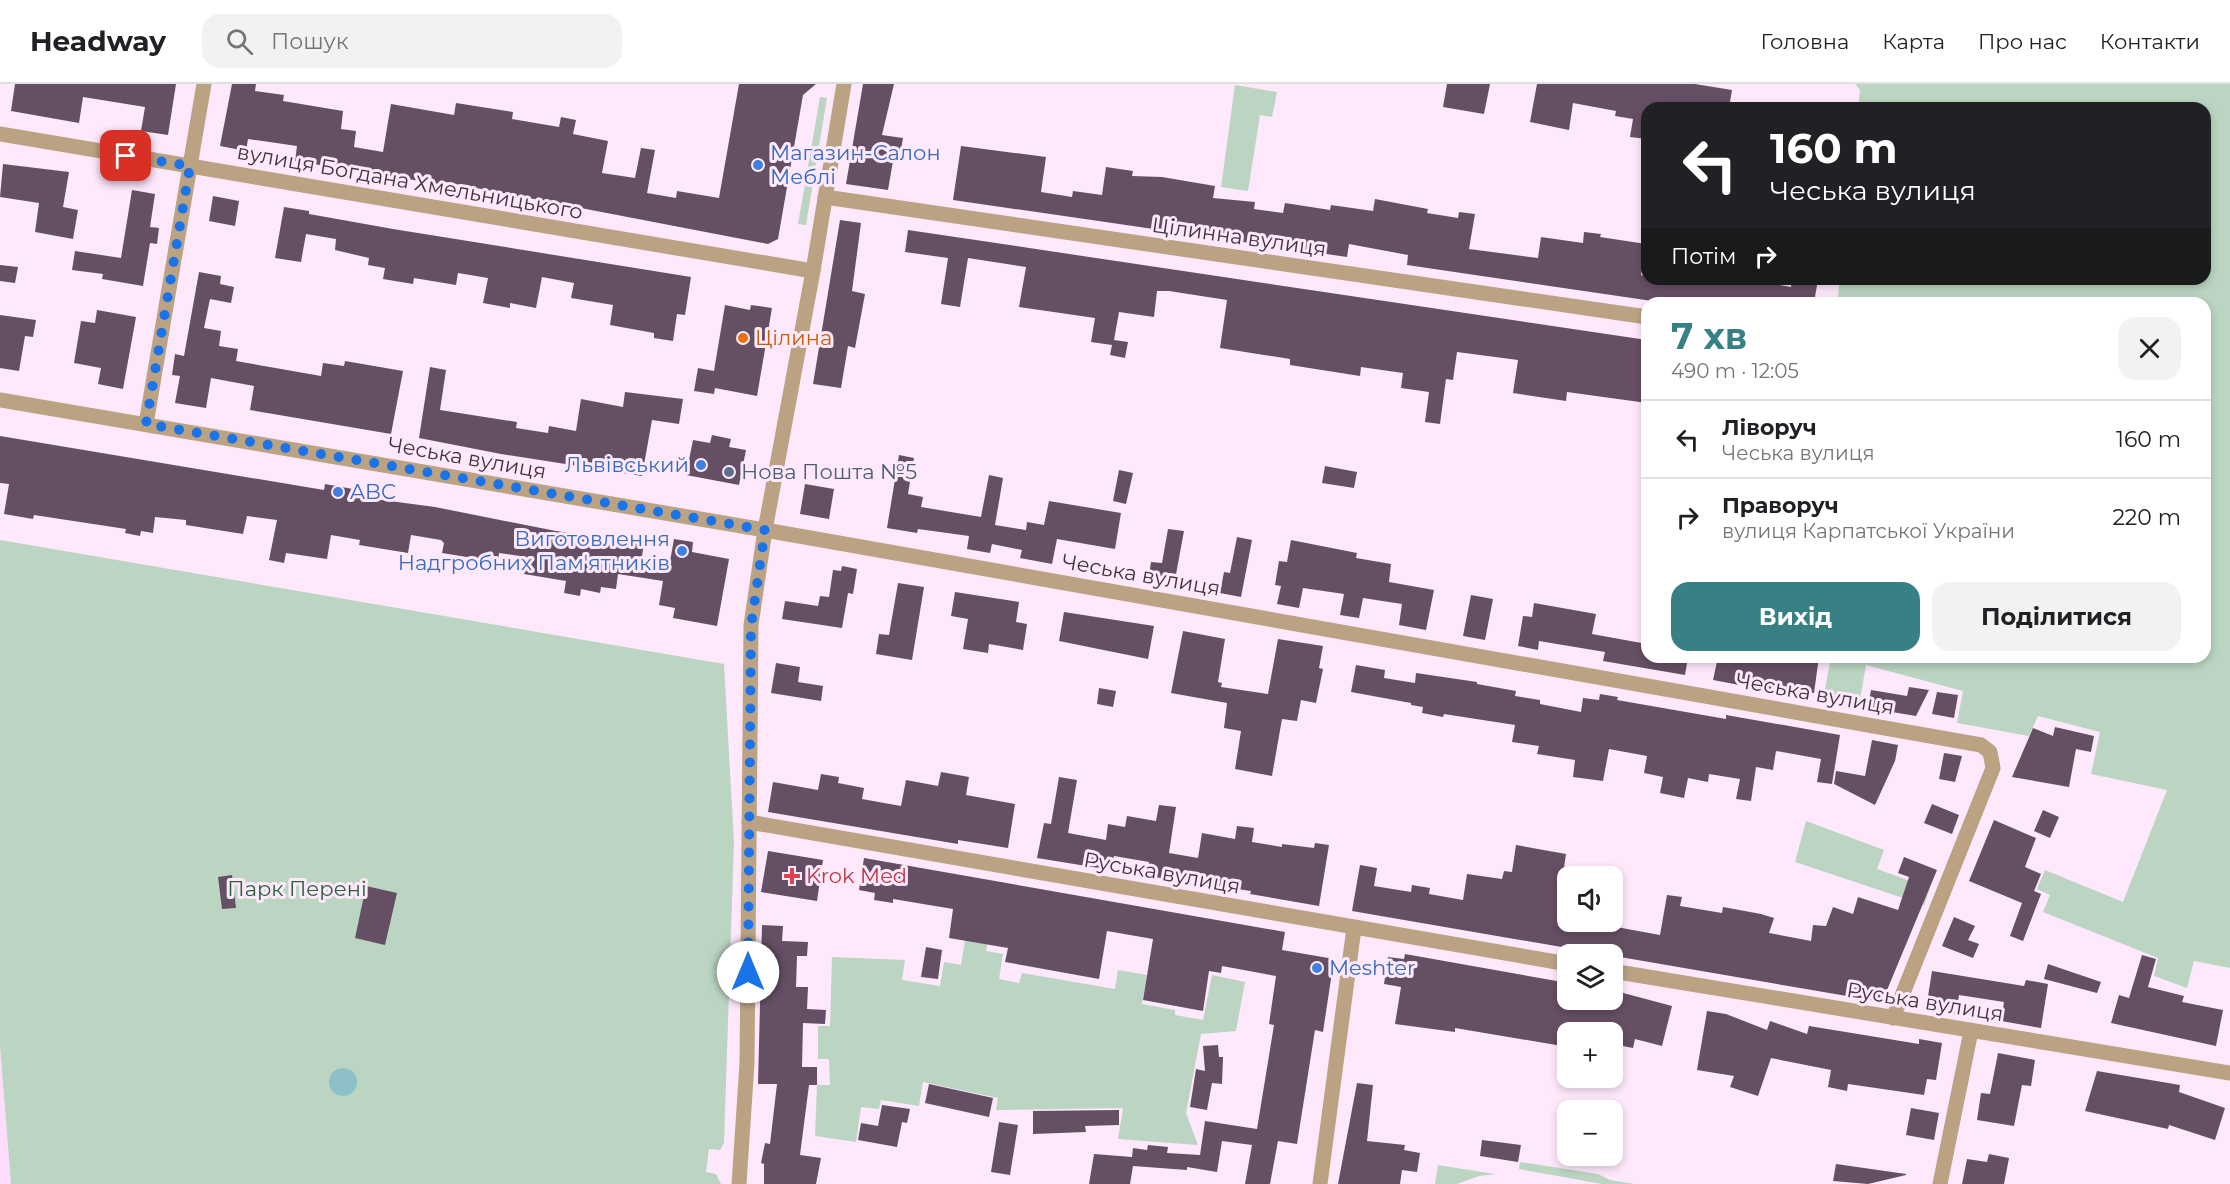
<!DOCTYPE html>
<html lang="uk">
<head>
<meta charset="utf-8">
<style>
	body { margin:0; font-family:Montserrat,sans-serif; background:#f2f2f2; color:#202124; height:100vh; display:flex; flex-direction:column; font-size:22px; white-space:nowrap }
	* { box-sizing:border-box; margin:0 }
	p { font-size:20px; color:#757577 }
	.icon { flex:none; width:33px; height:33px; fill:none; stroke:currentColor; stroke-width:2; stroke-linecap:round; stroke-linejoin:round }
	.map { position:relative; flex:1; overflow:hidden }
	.details { position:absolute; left:1641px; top:213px; width:570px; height:366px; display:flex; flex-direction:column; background:#fff; border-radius:18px; box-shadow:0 3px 9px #0003 }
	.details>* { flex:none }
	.hud { position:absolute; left:1641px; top:18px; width:570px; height:183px; border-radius:18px; box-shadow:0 3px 9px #0003; background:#202124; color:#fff; overflow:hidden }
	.controls { position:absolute; left:1557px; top:782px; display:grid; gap:12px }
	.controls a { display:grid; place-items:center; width:66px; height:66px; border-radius:12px; background:#fff; box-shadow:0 3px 9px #0003; font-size:30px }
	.pin { position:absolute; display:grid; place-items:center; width:51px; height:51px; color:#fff; margin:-26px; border-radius:12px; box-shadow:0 3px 9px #0006 }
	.me { position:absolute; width:66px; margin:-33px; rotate:0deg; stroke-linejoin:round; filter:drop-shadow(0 0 4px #0008) }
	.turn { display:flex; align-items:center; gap:21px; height:126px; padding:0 30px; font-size:27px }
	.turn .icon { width:78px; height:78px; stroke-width:2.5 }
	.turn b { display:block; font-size:42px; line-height:51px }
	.then { display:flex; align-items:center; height:57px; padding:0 30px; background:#0003; gap:12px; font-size:22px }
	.round { display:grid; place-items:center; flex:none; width:63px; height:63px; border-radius:18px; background:#f2f2f2 }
	.summary { display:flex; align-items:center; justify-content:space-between; height:102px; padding:0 30px }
	h1 { font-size:36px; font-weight:700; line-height:45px; color:#378084 }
	.action { display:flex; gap:12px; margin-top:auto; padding:12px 30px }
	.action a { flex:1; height:69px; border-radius:18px; background:#378084; color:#fff; font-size:24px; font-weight:700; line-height:69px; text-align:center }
	.action a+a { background:#f2f2f2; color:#202124 }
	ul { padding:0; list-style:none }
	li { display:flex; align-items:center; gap:18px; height:78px; padding:0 30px; border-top:2px solid #e0e0e0 }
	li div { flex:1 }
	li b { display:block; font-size:22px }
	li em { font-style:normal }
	header { display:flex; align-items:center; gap:36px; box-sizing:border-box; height:84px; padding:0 30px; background:#fff; border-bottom:2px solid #e0e0e0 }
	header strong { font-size:28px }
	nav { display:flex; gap:33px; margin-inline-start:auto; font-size:21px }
	.search { width:420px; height:54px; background:#f2f2f2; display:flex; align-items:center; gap:15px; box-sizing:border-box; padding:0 21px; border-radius:18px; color:#757577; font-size:22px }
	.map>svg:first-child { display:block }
</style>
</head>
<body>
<header>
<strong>Headway</strong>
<div class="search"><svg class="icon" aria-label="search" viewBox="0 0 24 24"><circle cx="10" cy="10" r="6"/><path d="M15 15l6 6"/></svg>Пошук</div>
<nav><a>Головна</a><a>Карта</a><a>Про нас</a><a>Контакти</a></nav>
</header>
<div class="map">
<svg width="2230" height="1100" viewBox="0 0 2230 1100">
	<rect width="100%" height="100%" fill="#fee9fc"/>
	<polygon fill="#fdddfb" points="0,962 9,1078 11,1100 0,1100"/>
	<g fill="#bbd5c2">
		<polygon points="1855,0 2230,0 2230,884 2194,877 2187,904 2154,892 2158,874 2043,828 2050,811 2037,805 2045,786 2123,818 2167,706 2091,690 2100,648 2038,632 2029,652 1957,639 1963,607 1866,581 1859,622 1823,616 1831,573 2205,573 2205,219 1837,219 1840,195 2205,195 2205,24 1858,24 1860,6"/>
		<polygon points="1235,1 1277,8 1272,33 1260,31 1248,107 1221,103"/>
		<polygon points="820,13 827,14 806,141 798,140"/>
		<polygon points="0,456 724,580 734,758 724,1059 720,1066 709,1065 706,1088 716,1090 721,1100 11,1100 0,962"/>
		<polygon points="1806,737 1884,766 1877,785 1930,804 1924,821 1795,778"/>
		<polygon points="965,856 987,860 986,867 1003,870 999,895 1019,899 1022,889 1115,905 1118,886 1147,891 1142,920 1175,926 1175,931 1203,936 1212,891 1245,898 1236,947 1201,950 1186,1029 1198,1061 1118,1055 1123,1024 996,1026 998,1014 923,998 919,1022 881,1016 879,1025 861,1023 856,1058 815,1052 817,1001 830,1001 829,975 818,975 818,942 830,942 832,873 905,876 902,896 940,902 944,878 961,881"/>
		<polygon points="1520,1078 1598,1090 1610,1096 1635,1100 1602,1100 1519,1085"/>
		<polygon points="1438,1081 1495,1090 1479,1092 1457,1100 1435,1100"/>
	</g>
	<circle fill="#8ec1c7" cx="343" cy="998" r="14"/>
	<g fill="#654f64">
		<polygon points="15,0 176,0 168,51 141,47 145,23 83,13 79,39 11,27"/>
		<polygon points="232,0 256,0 255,7 284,11 283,17 343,27 341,45 356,47 354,63 383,68 391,20 454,31 456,19 513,28 512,35 559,43 561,33 576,36 573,50 608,57 602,89 635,94 641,64 655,66 647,109 676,114 677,107 719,114 739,0 816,0 803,11 778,155 768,160 445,98 445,101 295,77 297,62 248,55 246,67 220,62"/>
		<polygon points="863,0 894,0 882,51 903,54 899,78 893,77 888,106 846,100"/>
		<polygon points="1447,0 1490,0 1484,30 1443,23"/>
		<polygon points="1537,0 1695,0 1732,6 1729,24 1647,24 1647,55 1630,53 1633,35 1615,32 1616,27 1573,19 1569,46 1530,38"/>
		<polygon points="961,62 1046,73 1041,108 1072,113 1073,107 1102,111 1106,83 1133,87 1132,92 1162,93 1215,102 1213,114 1255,118 1254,125 1283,129 1285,119 1330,126 1331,121 1373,127 1375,115 1428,125 1427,129 1458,134 1459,128 1475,130 1469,165 1538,174 1541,153 1583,159 1584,148 1601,150 1600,153 1646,160 1641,191 1645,192 1645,195 1763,195 1763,198 1791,203 1792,195 1818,195 1814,219 1666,219 1407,181 1408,171 1349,160 1347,173 953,116"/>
		<polygon points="3,80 69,88 63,123 78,126 73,155 35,148 39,119 0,113"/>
		<polygon points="132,106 155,110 150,143 159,144 157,160 150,159 143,202 102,195 103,190 72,186 75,167 121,174"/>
		<polygon points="213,112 239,117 235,142 209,137"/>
		<polygon points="284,123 309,127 309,130 393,145 691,193 685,231 677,230 673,257 654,254 654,249 610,241 613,221 571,214 574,199 542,193 536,224 510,219 510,224 483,219 488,194 458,189 456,201 414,194 413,200 383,195 385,184 368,181 369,174 335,166 336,155 306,150 301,178 275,174"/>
		<polygon points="840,136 861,139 852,207 865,210 855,264 848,262 841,304 813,300"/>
		<polygon points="908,146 1647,256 1647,319 1567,308 1566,317 1513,309 1518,276 1457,268 1453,296 1446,295 1440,340 1425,338 1429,308 1401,304 1403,289 1361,283 1360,292 1290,281 1290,275 1220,264 1227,216 1169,207 1157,207 1154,233 1119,228 1114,256 1128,258 1125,274 1110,271 1112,261 1091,258 1095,234 1019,223 1026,183 968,174 960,223 941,220 948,174 905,168"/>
		<polygon points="0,181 18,183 15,199 0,197"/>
		<polygon points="199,188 221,192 220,200 234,203 231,219 210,215 204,244 221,247 219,262 238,265 236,277 321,292 323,279 344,282 345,277 403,287 391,350 250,326 254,302 211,294 206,324 175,319 180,292 172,291 175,270 184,272"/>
		<polygon points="725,221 750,226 751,221 772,224 757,312 715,304 714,310 694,307 698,284 714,287"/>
		<polygon points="97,226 136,233 123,305 98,300 101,284 74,279 81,237 95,239"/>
		<polygon points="0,231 36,236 33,253 25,252 19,287 0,284"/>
		<polygon points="430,283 446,286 440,326 517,338 516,344 548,349 549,342 576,347 581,315 623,323 625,308 683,315 679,340 652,336 642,392 501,370 419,354"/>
		<polygon points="712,351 731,355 729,363 746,366 739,401 686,391 693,356 710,359"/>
		<polygon points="0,352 324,406 325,400 353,405 352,412 435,423 556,447 644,460 641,478 669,483 674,455 693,458 692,468 729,475 717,542 673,534 675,524 659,521 663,497 618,490 616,505 601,503 600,509 581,505 580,512 564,509 566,497 524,490 527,473 499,469 498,478 442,469 444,459 441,456 411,451 408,469 359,461 360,456 331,451 327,475 286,469 284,479 269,476 277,436 247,432 243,450 186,441 186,436 155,433 153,449 141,447 140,452 125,449 126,445 34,431 33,435 4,430 9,400 0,399"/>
		<polygon points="899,371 914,374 908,410 923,413 921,423 981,433 989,391 1003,394 995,441 1026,446 1027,438 1044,441 1049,417 1121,429 1115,465 1057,455 1052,480 1020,474 1022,466 992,460 990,469 967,465 969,452 918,445 917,449 887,444"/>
		<polygon points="1325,382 1357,388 1354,404 1322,399"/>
		<polygon points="1119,386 1133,389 1126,420 1113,417"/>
		<polygon points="805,400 834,405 829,435 800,430"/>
		<polygon points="1168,445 1184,447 1174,501 1148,497 1151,478 1162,479"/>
		<polygon points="1237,453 1252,456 1241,513 1220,509 1224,488 1230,489"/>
		<polygon points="1291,456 1357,469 1356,474 1391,480 1389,498 1434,506 1426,546 1399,541 1402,520 1363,514 1359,534 1340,531 1344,510 1303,504 1299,524 1277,520 1281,502 1275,501 1279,477 1287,478"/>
		<polygon points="842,482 857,485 853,510 848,509 842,544 782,535 785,517 818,522 820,512 829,513 833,486 841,487"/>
		<polygon points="898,499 924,503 912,576 876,570 879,550 889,551"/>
		<polygon points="955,508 1019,518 1016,538 1027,540 1023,566 989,560 988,569 963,565 968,535 951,532"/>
		<polygon points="1471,511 1493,515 1485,556 1463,552"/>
		<polygon points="1534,519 1596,530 1592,550 1647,560 1647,573 1688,573 1685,591 1603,577 1605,568 1539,557 1538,566 1518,562 1523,532 1532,533"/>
		<polygon points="1064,528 1154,542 1148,575 1059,557"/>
		<polygon points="1183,547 1225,555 1218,598 1222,599 1221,603 1268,610 1278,555 1323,562 1319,584 1323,585 1316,619 1301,616 1297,637 1282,635 1272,692 1235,685 1241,647 1224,644 1227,619 1171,609"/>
		<polygon points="1718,573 1819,573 1814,609 1771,603 1771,607 1713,596"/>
		<polygon points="776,579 800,583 798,598 823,602 821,617 771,609"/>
		<polygon points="1356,581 1385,586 1384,594 1415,599 1416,589 1477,598 1477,600 1516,607 1515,612 1540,616 1540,620 1581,628 1583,614 1599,616 1600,610 1618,613 1617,616 1726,635 1726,631 1840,651 1832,700 1817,698 1821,675 1776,667 1773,686 1756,683 1751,717 1736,715 1740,695 1709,690 1708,698 1688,694 1684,714 1660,709 1663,693 1644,689 1647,672 1609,665 1603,697 1573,693 1575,676 1537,670 1539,662 1512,658 1515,641 1444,630 1443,633 1422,629 1423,623 1411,621 1411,619 1351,608"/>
		<polygon points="1909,603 1929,606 1916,632 1868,624 1871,606 1907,612"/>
		<polygon points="1099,604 1116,607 1113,623 1097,620"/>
		<polygon points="1937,608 1958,611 1954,634 1932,630"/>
		<polygon points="2055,643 2094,652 2091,668 2076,665 2069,703 2012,693 2033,644 2053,652"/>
		<polygon points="1872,656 1898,661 1895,677 1875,721 1834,700 1836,687 1865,692"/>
		<polygon points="1944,669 1962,672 1955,698 1939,695"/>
		<polygon points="941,688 969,693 966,711 1015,720 1008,764 958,756 958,760 768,728 773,698 818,706 821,690 839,693 838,699 864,704 862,715 901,722 906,696 938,702"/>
		<polygon points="1059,693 1077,696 1068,749 1106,756 1108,740 1125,743 1127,732 1156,737 1159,721 1176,723 1169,769 1198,774 1202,749 1235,755 1237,742 1254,744 1252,758 1282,763 1282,760 1314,764 1315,759 1329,761 1319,822 1250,810 1251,807 1147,792 1149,778 1114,772 1111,786 1037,774 1044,739 1051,740"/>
		<polygon points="1932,720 1959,731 1952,750 1924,739"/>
		<polygon points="2043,726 2059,733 2050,754 2034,747"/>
		<polygon points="1994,736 2036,754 2025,783 2041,790 2034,807 2041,810 2023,857 2010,852 2022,819 1969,797"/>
		<polygon points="1516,761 1566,770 1561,804 1568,805 1568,837 1612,837 1611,842 1660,851 1667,811 1682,813 1680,822 1722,829 1723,823 1761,830 1774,834 1769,849 1811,857 1813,841 1826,842 1833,823 1853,830 1858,813 1898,826 1909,793 1898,789 1904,773 1937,786 1882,918 1352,827 1360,781 1377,784 1374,802 1411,808 1412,801 1430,804 1429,810 1463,816 1467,790 1502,795 1504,787 1512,788"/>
		<polygon points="768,767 823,776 817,817 761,808"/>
		<polygon points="864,774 1285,848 1282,866 1334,875 1323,948 1315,946 1297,1060 1278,1057 1270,1100 1245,1100 1252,1061 1222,1057 1217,1088 1187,1083 1187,1086 1133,1082 1130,1100 1089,1100 1094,1070 1132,1073 1133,1064 1147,1066 1148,1061 1168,1063 1167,1069 1200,1071 1205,1037 1257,1045 1274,941 1269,940 1276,892 1222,882 1221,889 1209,887 1203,927 1143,916 1153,855 1107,847 1099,895 1005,878 1008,864 949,854 953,825 893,815 893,819 874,816 875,809 859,806"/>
		<polygon points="232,791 236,824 222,825 218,793"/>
		<polygon points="366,802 397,809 385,861 355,854"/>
		<polygon points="1954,833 1975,842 1968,856 1979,860 1973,874 1942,862"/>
		<polygon points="762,841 783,842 782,857 808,858 807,872 797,872 796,903 808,903 807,925 826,926 825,940 803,939 802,983 817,983 817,1001 809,1001 800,1071 821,1074 816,1100 764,1100 764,1080 761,1079 765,1059 770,1060 777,1000 758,1000"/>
		<polygon points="926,863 942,866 938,895 921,893"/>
		<polygon points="1405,870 1568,899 1568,915 1612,915 1612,906 1672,922 1662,962 1635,955 1633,964 1612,960 1612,948 1568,948 1568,963 1455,944 1455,948 1395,940 1401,903 1384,900 1388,873 1404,875"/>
		<polygon points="2142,871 2156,875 2148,903 2184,912 2182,918 2223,926 2216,962 2111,939 2119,911 2129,914"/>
		<polygon points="2048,880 2101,898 2097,909 2044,895"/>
		<polygon points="1932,887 2024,902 2026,896 2048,900 2041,944 2001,937 2004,918 1959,911 1956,930 1926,925"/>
		<polygon points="1707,927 1726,930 1767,946 1770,937 1807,950 1809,942 1919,960 1919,955 1942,959 1936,996 1927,995 1924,1011 1848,1000 1847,1007 1828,1003 1831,986 1771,974 1758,1012 1730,1003 1734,992 1697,986"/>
		<polygon points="1218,961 1219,973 1223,973 1222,1000 1212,999 1207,1026 1190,1023 1196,985 1205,987 1203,962"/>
		<polygon points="1998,969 2035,976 2031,1002 2022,1001 2014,1042 1977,1036 1981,1009 1990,1010"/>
		<polygon points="2097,987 2180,1001 2179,1008 2225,1024 2215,1056 2169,1041 2168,1045 2085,1027"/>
		<polygon points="1357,999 1373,1001 1367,1057 1405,1061 1404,1066 1420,1069 1417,1088 1402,1086 1400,1100 1338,1100"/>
		<polygon points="929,1000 993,1014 989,1033 925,1019"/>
		<polygon points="882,1021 910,1025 907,1039 902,1038 897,1063 858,1056 861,1039 878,1042"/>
		<polygon points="1911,1024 1939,1029 1934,1056 1906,1051"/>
		<polygon points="1119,1026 1119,1041 1085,1042 1086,1048 1033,1050 1033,1027"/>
		<polygon points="999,1038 1018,1041 1010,1091 991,1088"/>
		<polygon points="1482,1056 1521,1061 1518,1078 1480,1072"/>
		<polygon points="1989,1070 2009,1074 2004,1100 1962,1100 1967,1075 1987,1078"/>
		<polygon points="1836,1080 1906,1090 1906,1091 1868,1100 1833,1097"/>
	</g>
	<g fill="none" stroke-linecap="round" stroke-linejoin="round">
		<g stroke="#bba283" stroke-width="15">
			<polyline points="0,50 813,187"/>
			<polyline points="825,113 1647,233"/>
			<polyline points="0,316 765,446 1981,661 1990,668 1993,684 1893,934"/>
			<polyline points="146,340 204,0"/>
			<polyline points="749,738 1568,880"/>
			<polyline points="1612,887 2230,989"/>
			<polyline points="739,1100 747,979 751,541 765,446 813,187 844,0"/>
			<polyline points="1320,1100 1354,844"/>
			<polyline points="1940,1100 1971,947"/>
		</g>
	</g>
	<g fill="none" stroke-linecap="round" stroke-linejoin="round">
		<polyline stroke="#1a73e8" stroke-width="10" stroke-dasharray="0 18" points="126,72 190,82 146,340 765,446 751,542 748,888"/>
	</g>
	<g fill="#3f7fe0" stroke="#fee9fc" stroke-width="2">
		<circle cx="758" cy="81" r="6"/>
		<circle cx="701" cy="381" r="6"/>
		<circle cx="338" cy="408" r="6"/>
		<circle cx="682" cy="467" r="6"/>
		<circle cx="1317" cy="884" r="6"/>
	</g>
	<circle fill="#e8710a" stroke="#fee9fc" stroke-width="2" cx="743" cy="254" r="6"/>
	<circle fill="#5c6f8a" stroke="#fee9fc" stroke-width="2" cx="729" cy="388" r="6"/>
	<path fill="#e0444e" stroke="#fee9fc" stroke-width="2" d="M789 783h6v6h6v6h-6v6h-6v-6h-6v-6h6z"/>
	<g text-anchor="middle" stroke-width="6" stroke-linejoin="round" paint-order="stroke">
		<g font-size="21" fill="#366cbe" stroke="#fee9fc" text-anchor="start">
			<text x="770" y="76">Магазин-Салон<tspan x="770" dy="24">Меблі</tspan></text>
			<text x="689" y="388" text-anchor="end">Львівський</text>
			<text x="350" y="415">ABC</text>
			<text x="670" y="462" text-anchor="end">Виготовлення<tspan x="670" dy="24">Надгробних Пам'ятників</tspan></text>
			<text x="1329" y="891">Meshter</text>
		</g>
		<g font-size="21" fill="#403640" stroke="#fee9fc">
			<text transform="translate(410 98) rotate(10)" y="7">вулиця Богдана Хмельницького</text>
			<text transform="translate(1239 153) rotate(8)" y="7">Цілинна вулиця</text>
			<text transform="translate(467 374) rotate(10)" y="7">Чеська вулиця</text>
			<text transform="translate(1141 491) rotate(10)" y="7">Чеська вулиця</text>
			<text transform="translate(1815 610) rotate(10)" y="7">Чеська вулиця</text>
			<text transform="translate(1162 789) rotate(10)" y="7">Руська вулиця</text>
			<text transform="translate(1925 918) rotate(9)" y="7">Руська вулиця</text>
		</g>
		<g font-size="21" fill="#c56008" stroke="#fee9fc" text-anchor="start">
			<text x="755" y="261">Цілина</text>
		</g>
		<g font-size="21" fill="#4e5e75" stroke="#fee9fc" text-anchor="start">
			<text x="741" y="395">Нова Пошта №5</text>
		</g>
		<g font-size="21" fill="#be3a42" stroke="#fee9fc" text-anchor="start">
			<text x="806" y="799">Krok Med</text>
		</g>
		<g font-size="21" fill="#29613d" stroke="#fee9fc">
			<text x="297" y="812">Парк Перені</text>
		</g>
	</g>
</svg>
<div class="controls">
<a><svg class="icon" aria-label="sound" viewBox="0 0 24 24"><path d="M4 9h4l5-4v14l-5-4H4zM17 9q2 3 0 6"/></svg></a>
<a><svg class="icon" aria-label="layers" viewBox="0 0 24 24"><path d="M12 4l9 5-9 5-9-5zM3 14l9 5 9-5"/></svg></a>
<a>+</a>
<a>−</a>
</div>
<div class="pin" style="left:126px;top:72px;background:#d93025"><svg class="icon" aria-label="arrive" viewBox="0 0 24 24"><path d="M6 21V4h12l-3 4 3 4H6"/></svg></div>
<svg class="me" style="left:748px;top:888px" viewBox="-20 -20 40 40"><circle r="19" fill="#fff"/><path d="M0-13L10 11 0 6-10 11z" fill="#1a73e8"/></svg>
<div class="hud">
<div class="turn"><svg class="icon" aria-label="left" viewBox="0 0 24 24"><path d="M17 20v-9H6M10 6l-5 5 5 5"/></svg><div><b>160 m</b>Чеська вулиця</div></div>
<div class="then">Потім<svg class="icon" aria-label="right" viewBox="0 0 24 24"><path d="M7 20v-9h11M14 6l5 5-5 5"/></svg></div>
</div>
<section class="details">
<div class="summary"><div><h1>7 хв</h1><p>490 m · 12:05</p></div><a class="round"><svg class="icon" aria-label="close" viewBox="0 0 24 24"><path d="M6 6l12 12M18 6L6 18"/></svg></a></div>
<ul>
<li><svg class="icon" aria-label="left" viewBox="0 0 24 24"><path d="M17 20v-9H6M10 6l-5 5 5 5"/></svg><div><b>Ліворуч</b><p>Чеська вулиця</p></div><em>160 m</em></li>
<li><svg class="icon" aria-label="right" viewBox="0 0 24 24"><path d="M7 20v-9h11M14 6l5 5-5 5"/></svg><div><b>Праворуч</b><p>вулиця Карпатської України</p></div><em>220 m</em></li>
</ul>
<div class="action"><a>Вихід</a><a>Поділитися</a></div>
</section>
</div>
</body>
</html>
